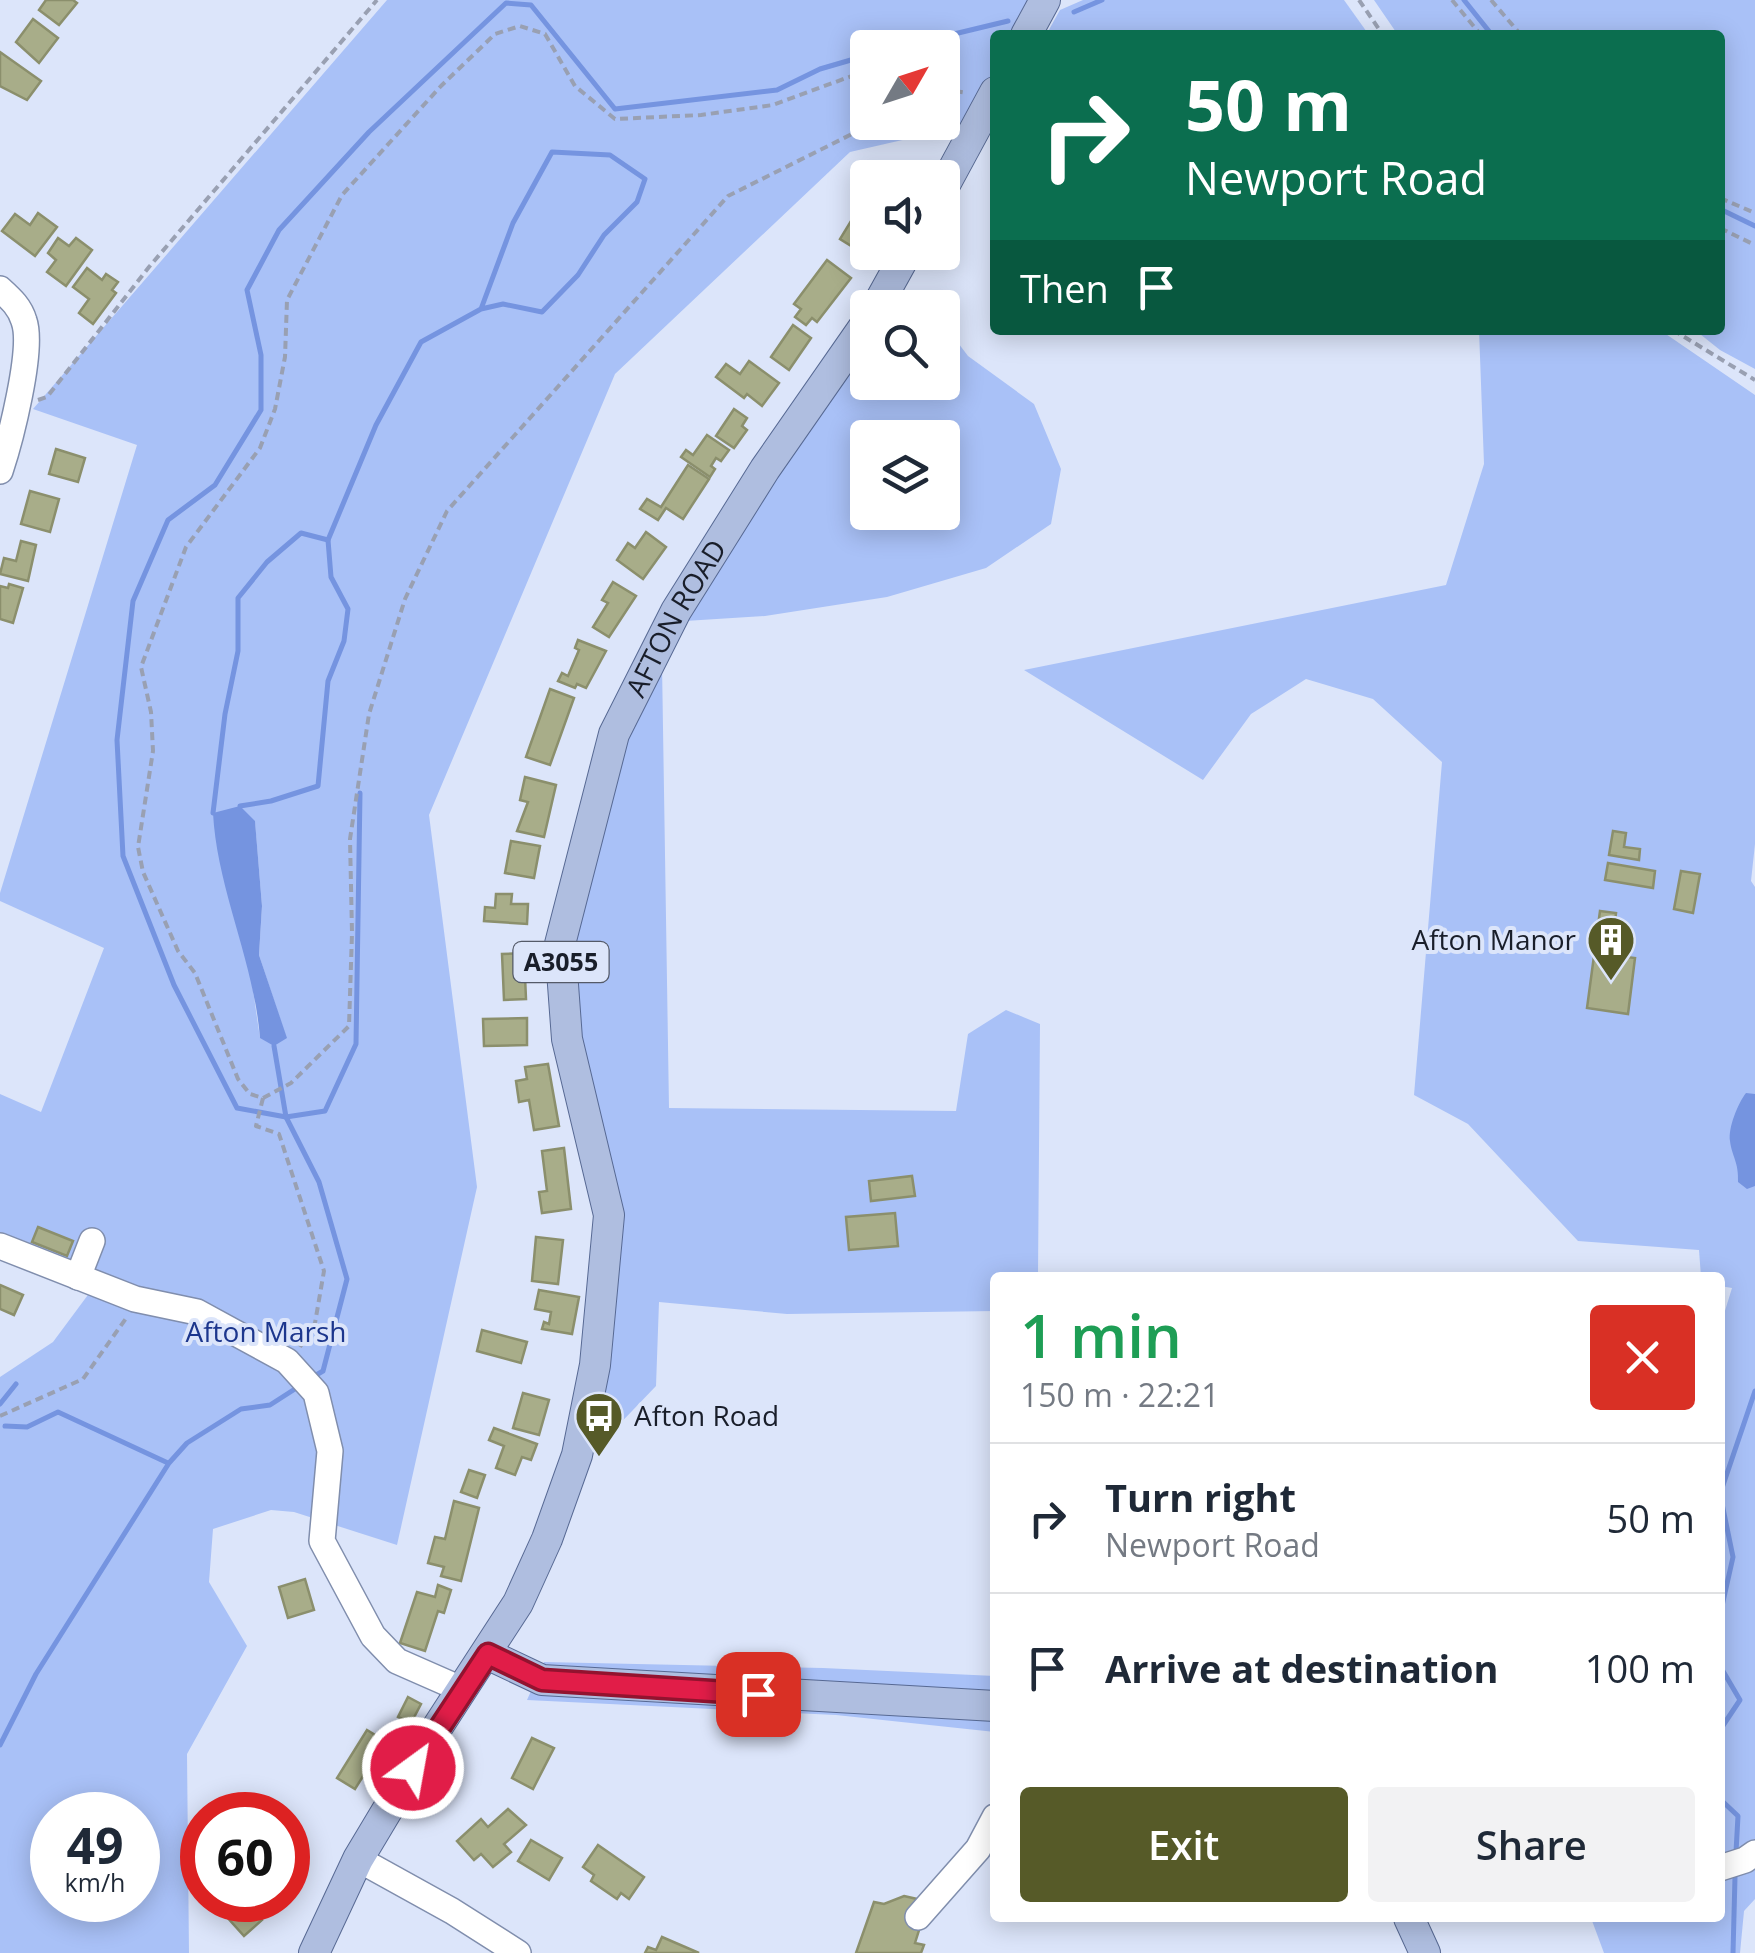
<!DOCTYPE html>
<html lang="en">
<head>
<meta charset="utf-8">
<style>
	body { margin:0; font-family:"Open Sans",sans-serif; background:#f2f2f3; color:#1f2937; height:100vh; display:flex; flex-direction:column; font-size:38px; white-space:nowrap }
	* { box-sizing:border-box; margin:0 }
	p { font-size:32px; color:#747a83 }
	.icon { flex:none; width:55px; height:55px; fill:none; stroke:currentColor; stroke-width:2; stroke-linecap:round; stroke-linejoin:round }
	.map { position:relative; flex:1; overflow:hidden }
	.sheet { position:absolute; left:990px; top:1272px; width:735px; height:650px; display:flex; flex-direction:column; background:#fff; border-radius:10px; box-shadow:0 5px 25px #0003 }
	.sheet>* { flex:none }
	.banner { position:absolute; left:990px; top:30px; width:735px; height:305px; border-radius:10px; box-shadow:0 5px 25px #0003; background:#0b6e4f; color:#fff; overflow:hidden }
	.needle { width:65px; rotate:51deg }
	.fabs { position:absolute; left:850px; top:30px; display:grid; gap:20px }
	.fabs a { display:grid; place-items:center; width:110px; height:110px; border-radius:10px; background:#fff; box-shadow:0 5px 25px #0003; font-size:50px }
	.speed { position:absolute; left:30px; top:1792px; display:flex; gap:20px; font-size:50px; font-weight:700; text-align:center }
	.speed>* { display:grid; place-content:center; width:130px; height:130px; border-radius:50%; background:#fff; box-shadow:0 5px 25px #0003; line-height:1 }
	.speed small { font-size:25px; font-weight:400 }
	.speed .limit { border:15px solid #d22; background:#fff; color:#111 }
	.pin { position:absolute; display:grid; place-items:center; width:85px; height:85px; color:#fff; margin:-42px; border-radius:20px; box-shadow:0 5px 15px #0006 }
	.me { position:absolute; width:110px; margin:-55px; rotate:32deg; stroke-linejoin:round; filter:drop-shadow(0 0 8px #0008) }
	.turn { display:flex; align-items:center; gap:35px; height:210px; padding:0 30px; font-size:45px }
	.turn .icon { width:130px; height:130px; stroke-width:2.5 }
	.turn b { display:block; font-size:70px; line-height:85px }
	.then { display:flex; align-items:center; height:95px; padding:0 30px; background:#0003; gap:20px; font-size:38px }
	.round { display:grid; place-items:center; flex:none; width:105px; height:105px; border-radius:10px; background:#f2f2f3 }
	.summary { display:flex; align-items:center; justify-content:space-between; height:170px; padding:0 30px }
	h1 { font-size:60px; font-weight:600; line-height:75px; color:#1e9e55 }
	.action { display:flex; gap:20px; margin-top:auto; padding:20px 30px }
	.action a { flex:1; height:115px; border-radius:10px; background:#565a28; color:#fff; font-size:40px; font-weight:600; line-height:115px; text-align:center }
	.action a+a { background:#f2f2f3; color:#1f2937 }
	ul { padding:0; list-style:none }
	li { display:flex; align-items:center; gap:30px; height:150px; padding:0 30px; border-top:2px solid #e0e1e3 }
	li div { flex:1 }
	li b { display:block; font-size:38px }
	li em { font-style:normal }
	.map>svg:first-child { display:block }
</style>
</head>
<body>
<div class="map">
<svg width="1755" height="1953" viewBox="0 0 1755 1953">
	<rect width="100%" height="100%" fill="#dce5fa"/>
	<g fill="#a9c1f7" fill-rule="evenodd">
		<path d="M387,0H1029L1012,35H995V70L968,125L850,152L615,374L429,815L477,1187L397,1545L294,1512L271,1510L213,1529L209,1582L247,1646L187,1754L189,1953H0V1377L53,1342L99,1280L0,1241V1094L41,1112L104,948L0,901V893L137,445L33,409ZM868,48H942V122H868ZM255,822L262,906L259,955L286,1037L260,1038L250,970L229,893ZM52,1815H138V1900H52Z"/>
		<polygon points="1083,0 1344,0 1369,35 1046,35 1060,10"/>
		<polygon points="1374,0 1755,0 1755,369 1720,350 1695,330 1720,330 1720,35 1398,35"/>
		<path d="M943,323L968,356L1034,404L1061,469L1051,524L986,568L887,597L765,616L685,621L773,481L867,351L868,382H942ZM868,438H942V512H868Z"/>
		<polygon points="1479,330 1660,330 1755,395 1755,844 1751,881 1755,887 1755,1899 1744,1911 1740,1953 1604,1953 1591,1918 1720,1918 1720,1327 1732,1288 1720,1286 1720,1278 1701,1277 1699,1250 1578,1241 1468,1124 1414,1095 1442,762 1373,699 1306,679 1251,714 1203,780 1024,670 1446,585 1484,464"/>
		<polygon points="662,664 669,1108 956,1111 968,1034 1006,1010 1040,1024 1038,1275 995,1278 995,1311 787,1314 659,1302 656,1386 585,1460 621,1214 582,1037 571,941 621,740"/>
		<polygon points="544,1662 823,1668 995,1676 995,1732 836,1715 527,1700"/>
	</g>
	<g fill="#7594e0">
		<path d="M240,806L255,821L262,906L259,955L287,1038L274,1046L260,1038C254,961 217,889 213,813Z"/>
		<path d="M1746,1093L1755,1094V1186L1747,1189L1738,1182C1739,1162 1732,1157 1730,1141C1728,1128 1738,1103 1746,1093Z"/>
	</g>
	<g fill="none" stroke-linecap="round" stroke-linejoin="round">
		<g stroke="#7594e0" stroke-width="5">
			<polyline points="1464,0 1492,35"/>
			<polyline points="1074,12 1102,0"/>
			<polyline points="896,48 1008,21"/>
			<polyline points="1720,209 1755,226"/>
			<polyline points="360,793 356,1044 325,1111 286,1117 237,1108 174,985 123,856 117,740 133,601 168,520 215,485 261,410 261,355 247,290 279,230 369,132 506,3 531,5 615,109 777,90 820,69 868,55"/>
			<polyline points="240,806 271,801 318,786 328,681 344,641 348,609 331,577 328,540 376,425 421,342 481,309 513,223 552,152 610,155 645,179 637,202 604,235 578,275 542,312 503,304 481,309"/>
			<polyline points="213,813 225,714 238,651 238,598 267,562 301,533 328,540"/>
			<polyline points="274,1046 286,1117 319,1182 347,1279 323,1371 311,1378"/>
			<polyline points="0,1404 16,1384"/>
			<polyline points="5,1426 27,1427 58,1412 168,1463"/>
			<polyline points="1720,1615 1733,1557 1720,1494 1755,1391"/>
			<polyline points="1720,1666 1740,1700 1720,1730"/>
			<polyline points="0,1745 36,1674 169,1463 187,1443 241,1409 270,1405 298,1387"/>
			<polyline points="1720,1799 1738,1816 1736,1852"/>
			<polyline points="1733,1953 1735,1877"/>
		</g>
	</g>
	<g fill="#a8ad89" stroke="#8b8f6c" stroke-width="2.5">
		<polygon points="46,0 73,0 77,3 59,25 39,10"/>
		<polygon points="33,19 58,38 39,63 16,42"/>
		<polygon points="0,52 41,81 27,100 0,86"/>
		<polygon points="862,203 868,203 868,243 861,252 840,239"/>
		<polygon points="38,213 57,227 35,256 2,231 15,214 30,225"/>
		<polygon points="58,238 69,246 76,238 92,250 66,286 47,272 56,260 48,253"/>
		<polygon points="827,260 851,278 817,322 812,318 806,325 795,317 801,309 794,304"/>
		<polygon points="87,268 102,280 106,274 118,282 112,290 116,293 93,324 79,313 89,299 73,287"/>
		<polygon points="793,325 811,338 789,370 771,357"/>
		<polygon points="749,361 779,383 762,406 747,394 744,398 716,377 726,364 740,374"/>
		<polygon points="734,409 747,418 742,426 747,430 734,448 716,436"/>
		<polygon points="707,435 729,450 721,461 716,458 711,466 715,469 710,477 681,457 686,450 693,455"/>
		<polygon points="56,449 85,458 78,482 49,474"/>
		<polygon points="688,465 709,479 683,519 666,508 658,520 640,509 647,499 661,507"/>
		<polygon points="30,491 59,499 50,532 21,524"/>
		<polygon points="646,532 666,547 643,579 617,560 628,543 635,548"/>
		<polygon points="21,541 36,545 28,581 0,574 4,558 16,561"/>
		<polygon points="613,582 636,596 609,637 593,627 608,603 602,600"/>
		<polygon points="9,584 23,588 13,623 0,619 0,586 8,588"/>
		<polygon points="578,640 606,651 586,688 577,684 575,688 558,681 562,673 568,676 579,650 575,648"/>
		<polygon points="550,689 574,698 550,765 526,757"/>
		<polygon points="525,777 556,785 544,837 517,831 528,802 520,800"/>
		<polygon points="1613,831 1626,833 1624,847 1640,849 1639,860 1609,855"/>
		<polygon points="511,841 540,846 534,878 505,873"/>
		<polygon points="1608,863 1655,871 1653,888 1605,880"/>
		<polygon points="1681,871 1700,874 1693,913 1674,909"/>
		<polygon points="496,894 512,894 511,904 528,904 527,924 484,921 485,907 495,908"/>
		<polygon points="1600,911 1616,913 1611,955 1635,958 1628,1014 1587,1008"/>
		<polygon points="524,953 526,999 504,1000 502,954"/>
		<polygon points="527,1018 527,1045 484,1046 483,1019"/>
		<polygon points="548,1064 559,1126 534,1130 529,1100 519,1102 516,1081 527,1079 525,1067"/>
		<polygon points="564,1148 571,1209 542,1213 539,1192 547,1191 542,1151"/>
		<polygon points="912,1176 915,1196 871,1201 869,1181"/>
		<polygon points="895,1213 898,1246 849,1250 846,1217"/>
		<polygon points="38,1227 73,1241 67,1256 32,1242"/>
		<polygon points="536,1237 563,1240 558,1284 532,1281"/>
		<polygon points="0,1285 23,1295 14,1315 0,1309"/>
		<polygon points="539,1290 579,1297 572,1334 542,1329 544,1322 549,1324 551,1312 535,1309"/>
		<polygon points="482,1330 527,1342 521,1363 477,1351"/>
		<polygon points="523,1393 549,1400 539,1435 513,1428"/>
		<polygon points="494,1428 537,1444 531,1460 522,1457 515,1475 496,1468 504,1446 489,1440"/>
		<polygon points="469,1470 485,1475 477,1498 461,1492"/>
		<polygon points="454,1501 479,1508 461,1581 441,1576 444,1567 428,1563 435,1537 445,1539"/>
		<polygon points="305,1579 314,1610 288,1618 279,1587"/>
		<polygon points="438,1585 451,1590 444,1613 438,1611 425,1651 400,1643 417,1592 435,1597"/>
		<polygon points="408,1697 421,1704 411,1723 398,1717"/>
		<polygon points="367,1730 385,1741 355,1789 337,1778"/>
		<polygon points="532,1738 554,1748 533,1789 512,1778"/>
		<polygon points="508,1809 526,1825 504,1844 511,1852 493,1867 481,1854 474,1860 457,1841 481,1819 488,1827"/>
		<polygon points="531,1840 562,1858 549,1880 518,1861"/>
		<polygon points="598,1845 644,1877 629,1899 621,1893 617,1899 591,1881 594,1875 583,1867"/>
		<polygon points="904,1896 917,1899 909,1923 920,1927 915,1943 924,1945 921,1953 856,1953 874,1902 884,1904"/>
		<polygon points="223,1900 244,1900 262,1920 244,1936 217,1906"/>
		<polygon points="662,1937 699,1953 645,1953 648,1947 656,1950"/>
	</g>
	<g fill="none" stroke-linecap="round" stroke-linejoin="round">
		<g stroke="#808ead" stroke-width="28">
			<g id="minor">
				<path d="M0,289C11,299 20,307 24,321C34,349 10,441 0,471"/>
				<polyline points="0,1246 135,1299 197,1312 287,1361 316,1393 330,1451 322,1541 373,1636 397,1661 463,1690"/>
				<polyline points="78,1277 92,1241"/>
				<polyline points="358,1859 452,1911 518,1953"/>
				<polyline points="1720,1868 1745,1860 1755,1853"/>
				<polyline points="918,1917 978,1849 995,1817"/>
			</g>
		</g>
		<g stroke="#576993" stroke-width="32">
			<g id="major">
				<polyline points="1026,35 1045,0"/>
				<polyline points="942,190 995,92"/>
				<polyline points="876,308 907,252"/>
				<polyline points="487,1654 542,1680 995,1706"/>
				<polyline points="1409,1918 1425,1953"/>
				<path id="s1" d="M314,1953L358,1859L431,1737L518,1603L547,1539L577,1455L595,1365L609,1215L567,1039L560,944L614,734L676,611L765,469L868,321"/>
			</g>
		</g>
		<g stroke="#99a0b2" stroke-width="4" stroke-dasharray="8 5" stroke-linecap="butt">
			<polyline points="1359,0 1383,35"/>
			<polyline points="1452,0 1481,35"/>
			<polyline points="1491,0 1521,35"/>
			<polyline points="868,70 773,105 701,115 615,119 575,86 545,34 520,26 495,34 441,86 342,195 287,300 285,357 275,409 260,448 186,547 141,667 151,712 153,751 138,847 143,872 178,951 195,973 238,1079 250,1094 263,1098 291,1083 349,1026 352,933 350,839 369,714 405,599 447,511 728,196 876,122"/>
			<polyline points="942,89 967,93"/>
			<polyline points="1720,198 1755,213"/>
			<polyline points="1720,228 1755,245"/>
			<polyline points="1673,330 1755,380"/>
			<polyline points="38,400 47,397 149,267 377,0"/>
			<polyline points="263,1098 256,1126 279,1134 324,1271 315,1323 300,1347"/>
			<polyline points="0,1416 83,1379 127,1317"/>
		</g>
		<use href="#minor" stroke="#fff" stroke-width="25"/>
		<use href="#major" stroke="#afbee0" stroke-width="30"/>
	</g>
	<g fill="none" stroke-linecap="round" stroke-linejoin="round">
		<g stroke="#92132f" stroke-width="25">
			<polyline id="route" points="413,1768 488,1654 542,1680 758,1694"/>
		</g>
		<use href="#route" stroke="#e11d48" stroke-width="18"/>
	</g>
	<defs>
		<g id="building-pin" transform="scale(2.5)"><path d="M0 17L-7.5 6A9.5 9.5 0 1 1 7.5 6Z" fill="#565a28" stroke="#dce5fa"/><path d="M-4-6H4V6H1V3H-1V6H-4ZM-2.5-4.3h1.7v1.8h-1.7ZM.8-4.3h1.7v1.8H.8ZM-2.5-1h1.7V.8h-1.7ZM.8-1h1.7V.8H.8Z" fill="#fff"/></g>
		<g id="bus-pin" transform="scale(2.5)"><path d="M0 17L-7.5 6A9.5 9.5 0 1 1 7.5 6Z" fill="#565a28" stroke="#dce5fa"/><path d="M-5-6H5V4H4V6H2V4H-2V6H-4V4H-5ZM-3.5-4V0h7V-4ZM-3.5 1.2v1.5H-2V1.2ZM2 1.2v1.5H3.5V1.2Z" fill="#fff"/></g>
	</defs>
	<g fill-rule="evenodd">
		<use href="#building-pin" x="1611" y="940"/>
		<use href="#bus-pin" x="599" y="1416"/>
	</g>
	<g text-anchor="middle" stroke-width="8" stroke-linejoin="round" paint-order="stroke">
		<rect fill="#dce5fa" stroke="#545a68" stroke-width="2.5" x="513.5" y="942" width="95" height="40" rx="8"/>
		<g font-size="25" font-weight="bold" fill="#191e2a">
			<text x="561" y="971">A3055</text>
		</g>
		<g font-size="28" fill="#191e2a" stroke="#dce5fa">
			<text dy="10" stroke="none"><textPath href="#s1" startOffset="1432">AFTON ROAD</textPath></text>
		</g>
		<g font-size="28" fill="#191e2a" stroke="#dce5fa" text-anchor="end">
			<text x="1576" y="950">Afton Manor</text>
			<text x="634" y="1426" text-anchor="start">Afton Road</text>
		</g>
		<g font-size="28" fill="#1c368d" stroke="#dce5fa">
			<text x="266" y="1342">Afton Marsh</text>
		</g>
	</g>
</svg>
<div class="fabs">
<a><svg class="needle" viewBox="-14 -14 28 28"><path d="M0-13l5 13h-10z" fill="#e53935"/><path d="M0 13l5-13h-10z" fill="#747a83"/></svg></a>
<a><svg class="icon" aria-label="sound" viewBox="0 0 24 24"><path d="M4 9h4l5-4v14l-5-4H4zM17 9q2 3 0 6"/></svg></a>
<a><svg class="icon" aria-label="search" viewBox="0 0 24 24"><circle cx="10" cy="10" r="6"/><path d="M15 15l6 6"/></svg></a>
<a><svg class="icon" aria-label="layers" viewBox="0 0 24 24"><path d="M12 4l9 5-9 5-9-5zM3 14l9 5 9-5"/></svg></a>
</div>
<div class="speed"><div>49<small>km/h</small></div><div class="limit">60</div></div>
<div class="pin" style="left:758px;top:1694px;background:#d93025"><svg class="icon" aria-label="arrive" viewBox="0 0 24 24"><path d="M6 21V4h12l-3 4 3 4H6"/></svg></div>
<svg class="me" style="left:413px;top:1768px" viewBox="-20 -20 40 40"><circle r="17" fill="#e11d48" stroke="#fff" stroke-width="3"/><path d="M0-11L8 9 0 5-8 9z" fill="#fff"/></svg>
<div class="banner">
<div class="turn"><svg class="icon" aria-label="right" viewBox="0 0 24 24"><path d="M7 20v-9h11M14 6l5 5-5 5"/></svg><div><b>50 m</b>Newport Road</div></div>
<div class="then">Then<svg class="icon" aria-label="arrive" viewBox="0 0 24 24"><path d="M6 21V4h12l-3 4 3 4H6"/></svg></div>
</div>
<section class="sheet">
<div class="summary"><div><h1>1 min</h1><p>150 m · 22:21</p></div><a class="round" style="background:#d93025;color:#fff"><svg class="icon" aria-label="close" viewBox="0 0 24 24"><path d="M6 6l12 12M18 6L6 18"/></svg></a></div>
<ul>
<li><svg class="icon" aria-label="right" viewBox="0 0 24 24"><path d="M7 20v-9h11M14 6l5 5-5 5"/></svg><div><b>Turn right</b><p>Newport Road</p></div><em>50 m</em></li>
<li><svg class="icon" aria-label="arrive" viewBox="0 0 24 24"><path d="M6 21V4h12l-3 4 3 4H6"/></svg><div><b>Arrive at destination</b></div><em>100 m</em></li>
</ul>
<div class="action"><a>Exit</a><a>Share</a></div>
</section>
</div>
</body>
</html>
